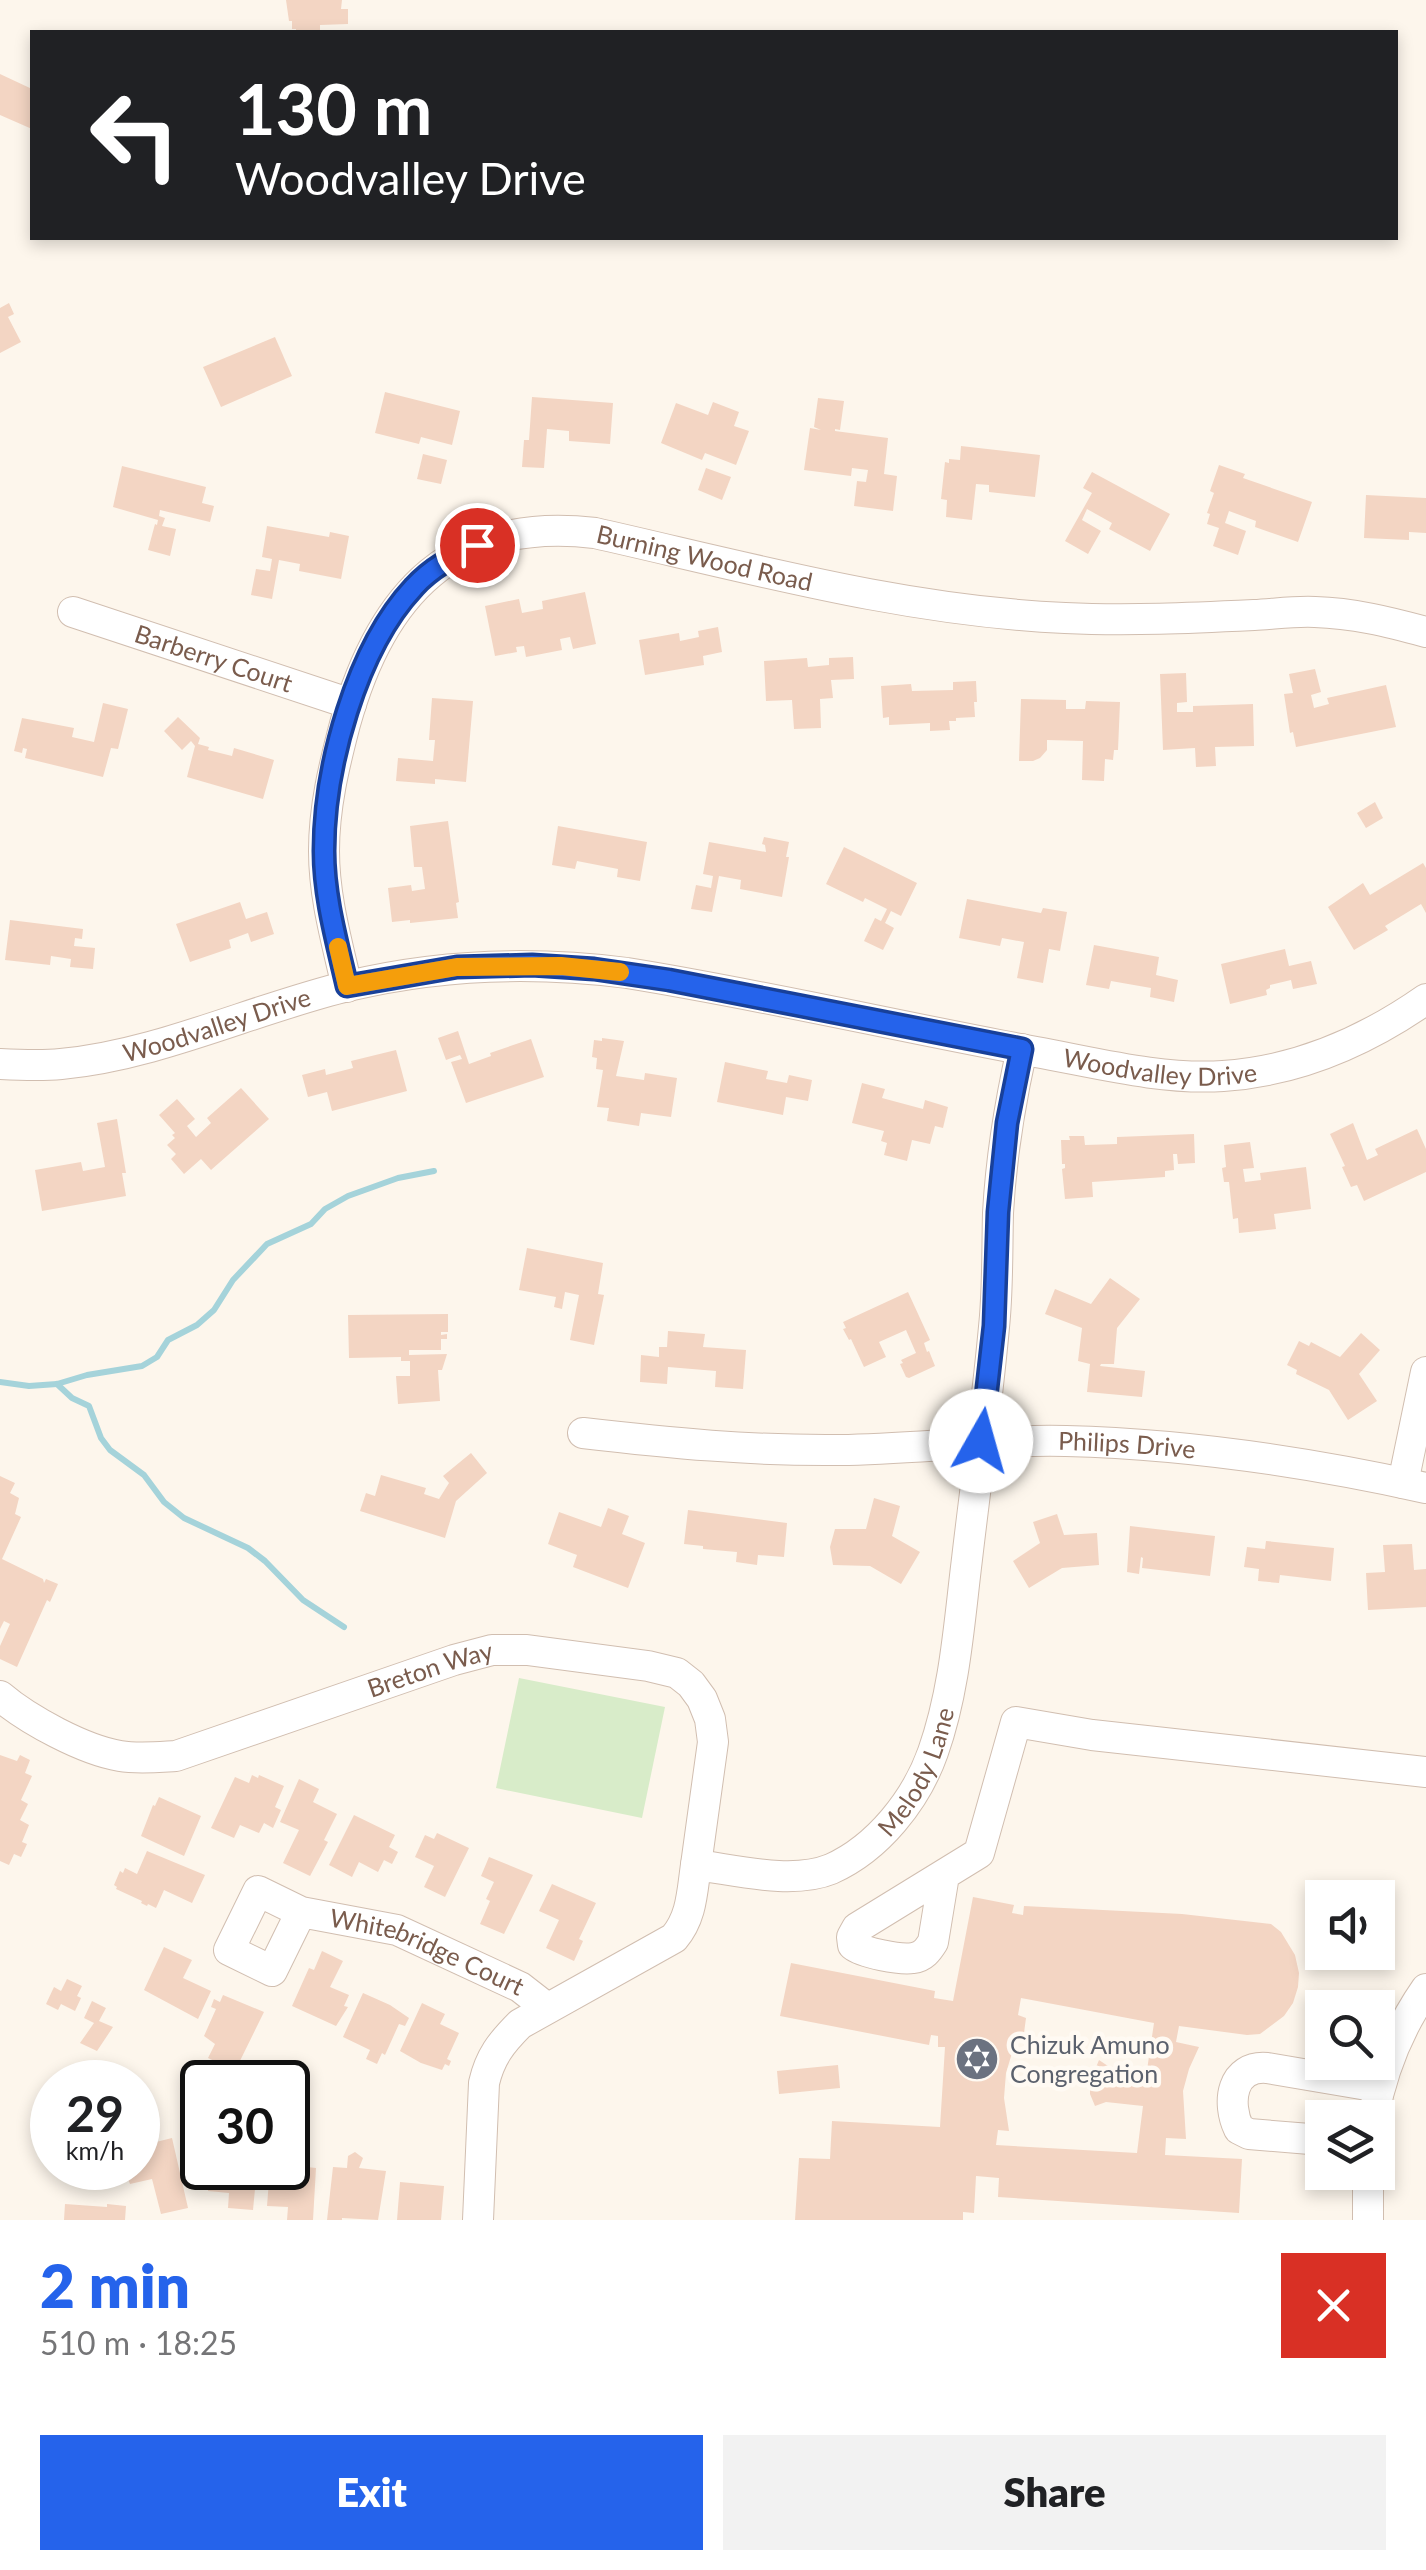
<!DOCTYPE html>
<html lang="en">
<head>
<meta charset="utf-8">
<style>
	body { margin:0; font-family:Lato,sans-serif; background:#f2f2f2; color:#202124; height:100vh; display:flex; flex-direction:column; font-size:38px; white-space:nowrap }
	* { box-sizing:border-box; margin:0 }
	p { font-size:32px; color:#757577 }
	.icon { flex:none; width:55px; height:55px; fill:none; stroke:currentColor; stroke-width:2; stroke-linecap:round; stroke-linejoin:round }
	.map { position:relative; height:2220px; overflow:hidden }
	.details { display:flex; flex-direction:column; background:#fff; flex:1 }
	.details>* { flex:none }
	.guide { position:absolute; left:30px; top:30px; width:1368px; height:210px; border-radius:0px; box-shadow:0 5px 15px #0003; background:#202124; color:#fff; overflow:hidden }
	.controls { position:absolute; left:1305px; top:1880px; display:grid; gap:20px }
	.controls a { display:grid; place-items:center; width:90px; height:90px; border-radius:0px; background:#fff; box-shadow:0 5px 15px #0003; font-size:50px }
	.speed { position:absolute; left:30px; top:2060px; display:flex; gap:20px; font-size:50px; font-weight:700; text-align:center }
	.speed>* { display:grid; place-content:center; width:130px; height:130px; border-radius:50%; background:#fff; box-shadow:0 5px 15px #0003; line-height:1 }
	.speed small { font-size:25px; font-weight:400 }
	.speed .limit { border:5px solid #111; border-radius:15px; background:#fff; color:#111 }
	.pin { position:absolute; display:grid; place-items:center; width:85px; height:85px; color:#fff; margin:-42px; border:5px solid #fff; border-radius:50%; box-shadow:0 2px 10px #0007 }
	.me { position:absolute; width:110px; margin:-55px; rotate:7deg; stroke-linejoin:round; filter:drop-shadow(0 0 8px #0008) }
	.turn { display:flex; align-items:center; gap:35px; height:210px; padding:0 40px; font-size:45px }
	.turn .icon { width:130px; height:130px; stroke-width:2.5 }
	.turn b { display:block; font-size:70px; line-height:85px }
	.round { display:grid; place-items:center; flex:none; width:105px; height:105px; border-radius:0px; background:#f2f2f2 }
	.head { display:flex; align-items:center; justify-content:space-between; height:170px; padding:0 40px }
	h1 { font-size:60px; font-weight:800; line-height:75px; color:#2563eb }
	.cta { display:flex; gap:20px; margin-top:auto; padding:20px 40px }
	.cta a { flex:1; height:115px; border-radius:0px; background:#2563eb; color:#fff; font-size:40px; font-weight:800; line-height:115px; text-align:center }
	.cta a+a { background:#f2f2f2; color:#202124 }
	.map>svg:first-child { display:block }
</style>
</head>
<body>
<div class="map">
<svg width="1426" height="2220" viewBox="0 0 1426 2220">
	<rect width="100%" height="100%" fill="#fdf6ec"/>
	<polygon fill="#d8ecc9" points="519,1678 665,1707 642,1818 496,1788"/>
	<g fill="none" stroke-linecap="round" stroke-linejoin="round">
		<g stroke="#a5d3da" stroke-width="6">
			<polyline points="0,1382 29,1386 57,1384 87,1375 142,1366 157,1357 168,1340 197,1325 214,1310 233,1280 267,1244 311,1224 325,1209 348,1196 398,1178 434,1171"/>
			<polyline points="57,1384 72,1398 89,1406 101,1438 110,1450 144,1475 164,1502 184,1518 248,1548 265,1561 303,1600 344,1627"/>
		</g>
	</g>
	<g fill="#f3d5c3" fill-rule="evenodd">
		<polygon points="286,0 342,0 341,9 348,9 348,24 320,25 320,32 296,32 296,29 292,29 292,21 289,21"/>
		<polygon points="0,74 32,89 32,129 0,115"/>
		<polygon points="9,303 14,314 8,317 21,342 0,353 0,308"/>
		<polygon points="275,337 292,376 221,407 203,367"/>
		<polygon points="385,392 460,411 452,445 421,437 419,444 375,433"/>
		<polygon points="532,397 613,403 610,444 569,441 569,431 547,429 544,468 522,467 524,440 529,440"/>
		<polygon points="818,398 844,401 840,430 835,429 835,431 888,438 884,474 897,476 893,511 854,506 857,481 866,482 868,470 852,468 851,476 804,470 810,428 821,430 814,427"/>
		<polygon points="713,402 739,412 734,426 749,431 736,465 705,453 702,460 661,443 676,403 708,415"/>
		<polygon points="961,446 1040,455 1035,497 989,492 989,485 976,484 972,520 946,517 947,500 941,499 945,462 949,463 949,459 960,460"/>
		<polygon points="423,454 447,460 441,484 417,479"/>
		<polygon points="1219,465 1245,474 1243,478 1312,502 1298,542 1255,527 1256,521 1229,511 1225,523 1246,531 1238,555 1213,546 1219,528 1207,524 1210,514 1207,513 1214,493 1210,491"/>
		<polygon points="122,466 206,487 202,503 214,506 210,522 160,510 159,516 165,518 162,526 176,529 170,556 148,550 155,524 157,525 158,520 113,507"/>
		<polygon points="706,468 731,477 722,500 698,490"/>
		<polygon points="1092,472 1170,514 1150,551 1109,529 1112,523 1087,509 1082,520 1101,531 1088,554 1065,541 1092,493 1083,488"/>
		<polygon points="1366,495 1426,498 1426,533 1409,532 1409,540 1364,538"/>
		<polygon points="267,526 329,537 330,532 349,536 341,579 299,571 300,564 279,560 272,599 251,595 256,569 270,571 272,559 262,557"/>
		<polygon points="585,592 596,644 573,649 570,637 560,639 562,650 526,657 524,646 516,647 517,652 495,656 485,606 519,599 522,613 543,609 542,601"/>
		<polygon points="718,627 722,652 703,656 704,665 645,675 639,640 679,633 680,641 699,637 698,631"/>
		<polygon points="853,657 854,679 831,680 833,698 820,699 821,728 794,729 792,700 766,701 764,661 807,658 808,667 829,665 829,658"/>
		<polygon points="1315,669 1321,692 1311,695 1314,708 1329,704 1327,698 1386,685 1396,727 1296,747 1293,732 1290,733 1284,694 1293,693 1289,674"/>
		<polygon points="1186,673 1187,702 1177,703 1177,712 1193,712 1193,706 1253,704 1254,746 1215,747 1216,766 1196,767 1195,748 1163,750 1160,674"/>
		<polygon points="976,681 977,702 974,702 975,717 956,718 956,721 949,721 950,730 930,731 930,723 889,725 889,717 883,718 881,686 911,684 912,691 953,690 953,682"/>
		<polygon points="432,698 473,701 466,782 435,779 435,784 396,781 398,758 433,761 435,740 429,740"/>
		<polygon points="1021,699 1066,700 1066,709 1085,709 1086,701 1120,702 1118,750 1114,750 1113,760 1105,759 1104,781 1082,780 1083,741 1047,740 1047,750 1040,758 1033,761 1019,761"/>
		<polygon points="103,703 128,709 118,749 111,748 103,777 25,758 27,749 23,748 22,753 14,751 22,718 74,728 72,737 94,742"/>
		<polygon points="178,717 200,738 198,744 209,747 208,750 232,756 234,748 274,760 263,799 187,777 195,746 191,741 182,750 164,731"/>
		<polygon points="1375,802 1383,818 1366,828 1357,813"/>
		<polygon points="448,821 459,902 456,903 458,918 410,923 410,920 392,922 388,888 411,885 412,891 425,889 422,867 414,867 410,826"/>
		<polygon points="558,826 647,842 640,881 617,877 618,869 577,861 575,869 552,865"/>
		<polygon points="764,837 789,842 786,857 789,857 782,897 740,889 741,880 719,876 712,912 691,909 696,885 711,888 713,876 703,874 709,842 766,852 765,845 762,844"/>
		<polygon points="844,847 917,883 901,916 891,911 885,923 894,928 883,950 864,941 875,918 881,921 887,909 865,898 863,902 826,884"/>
		<polygon points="1423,863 1426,868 1426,913 1421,904 1385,926 1388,930 1354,950 1328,907 1363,883 1370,895"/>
		<polygon points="967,899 1041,913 1043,908 1067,912 1060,951 1049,949 1043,983 1017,978 1024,942 1002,938 1000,946 959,938"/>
		<polygon points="240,902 246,919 267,912 274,934 251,942 248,933 229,940 231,948 190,962 176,924"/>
		<polygon points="10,920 83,929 82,939 75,938 74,946 95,948 93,969 70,967 71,959 51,956 50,965 5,960"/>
		<polygon points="1094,945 1159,957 1156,975 1178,980 1174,1002 1150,997 1151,988 1111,981 1109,989 1086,985"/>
		<polygon points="1285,949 1289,966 1311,961 1317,984 1293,989 1291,980 1270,985 1270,988 1266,990 1267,995 1230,1004 1221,964"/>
		<polygon points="458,1031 469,1064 491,1056 490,1053 531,1039 544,1077 466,1103 451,1062 462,1059 460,1055 446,1060 438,1038"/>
		<polygon points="602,1038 624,1041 616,1076 644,1080 645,1073 677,1078 671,1117 641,1113 639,1126 607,1121 609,1108 597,1107 603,1070 596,1069 597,1058 592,1057 594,1040 602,1041"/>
		<polygon points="396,1050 407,1091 332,1111 327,1092 308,1097 302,1075 325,1069 326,1075 353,1068 351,1061"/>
		<polygon points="725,1062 768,1071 766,1079 787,1083 789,1075 812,1080 808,1101 786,1097 783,1115 717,1102"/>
		<polygon points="862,1083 885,1089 882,1098 923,1109 925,1100 948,1107 943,1128 935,1126 930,1144 912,1140 907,1161 884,1155 887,1143 881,1141 884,1131 852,1123"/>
		<polygon points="241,1088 269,1119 211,1170 201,1159 184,1174 171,1159 176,1154 167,1145 175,1138 172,1135 175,1133 159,1115 177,1099 195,1119 187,1126 196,1137 211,1123 207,1118"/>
		<polygon points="117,1119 126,1173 122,1173 126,1196 42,1211 35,1170 81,1162 83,1171 105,1167 97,1123"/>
		<polygon points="1353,1123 1367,1160 1378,1155 1375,1149 1417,1129 1426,1149 1426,1172 1364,1201 1357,1185 1351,1187 1342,1167 1345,1166 1330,1134"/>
		<polygon points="1194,1134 1195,1163 1178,1164 1177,1154 1173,1154 1174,1170 1165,1171 1165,1177 1092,1182 1093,1197 1065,1199 1062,1169 1065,1168 1065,1164 1062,1164 1061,1140 1070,1140 1069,1136 1084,1136 1085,1145 1117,1144 1117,1137"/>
		<polygon points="1250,1142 1254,1168 1243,1169 1245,1182 1261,1180 1260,1173 1306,1167 1311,1209 1274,1214 1276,1229 1239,1233 1238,1218 1233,1219 1229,1182 1224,1182 1222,1168 1226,1167 1224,1145"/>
		<polygon points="527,1248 603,1263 598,1294 604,1295 594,1345 570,1340 579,1295 565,1292 562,1309 554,1307 556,1297 519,1290"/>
		<polygon points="1110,1278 1140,1299 1117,1328 1114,1364 1101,1364 1100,1366 1145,1371 1142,1397 1087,1392 1090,1364 1078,1361 1082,1328 1045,1314 1055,1289 1091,1304"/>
		<polygon points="908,1292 930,1340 924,1343 927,1352 929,1351 935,1366 909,1378 906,1377 900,1364 903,1363 901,1360 916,1353 906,1330 879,1342 886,1357 864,1367 851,1339 849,1340 843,1329 846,1328 843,1322"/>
		<polygon points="448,1314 448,1332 441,1332 441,1335 447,1334 447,1339 441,1339 441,1350 409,1350 409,1355 447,1354 442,1370 438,1370 440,1401 398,1404 396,1376 410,1376 410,1361 401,1361 401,1357 349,1358 348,1315"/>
		<polygon points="668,1331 705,1334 703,1347 746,1350 743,1389 715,1387 716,1371 668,1367 667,1384 640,1382 641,1355 659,1357 659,1347 667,1347"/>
		<polygon points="1361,1333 1380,1350 1359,1374 1377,1401 1348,1420 1329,1390 1296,1374 1297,1370 1287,1365 1299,1341 1309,1346 1311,1342 1340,1357"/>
		<polygon points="471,1453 487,1473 456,1501 445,1538 360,1511 366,1493 375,1496 381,1475 426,1488 424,1494 439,1499 449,1483 443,1476"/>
		<polygon points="0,1476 15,1483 10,1493 19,1498 15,1514 21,1517 2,1559 43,1579 44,1583 46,1579 58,1584 50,1602 47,1600 17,1667 0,1659 0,1646 10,1624 4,1621 0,1629"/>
		<polygon points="874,1498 900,1506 892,1536 920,1552 901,1584 870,1566 833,1565 830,1547 835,1529 866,1529"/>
		<polygon points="608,1508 629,1516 622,1534 645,1543 628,1588 573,1567 577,1555 548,1544 559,1512 601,1527"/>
		<polygon points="688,1510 787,1523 784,1557 758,1555 757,1565 736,1562 737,1552 703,1549 703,1546 684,1544"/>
		<polygon points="1057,1514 1064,1535 1097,1533 1099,1565 1062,1568 1029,1588 1013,1561 1040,1543 1033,1522"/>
		<polygon points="1130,1526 1215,1536 1210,1576 1142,1568 1143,1558 1141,1557 1139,1574 1127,1572"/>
		<polygon points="1266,1541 1334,1548 1331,1581 1280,1575 1279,1583 1258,1581 1259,1569 1244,1567 1247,1547 1265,1549"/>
		<polygon points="1412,1544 1414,1570 1426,1569 1426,1607 1368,1610 1366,1573 1385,1572 1383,1545"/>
		<polygon points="0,1755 17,1761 20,1755 30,1760 25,1773 32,1776 21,1800 28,1804 20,1820 29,1825 22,1842 27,1844 21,1857 14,1854 9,1865 0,1861"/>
		<polygon points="252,1775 258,1778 259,1775 284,1786 275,1807 281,1810 273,1828 264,1823 259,1833 240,1825 234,1838 211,1828 235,1777 249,1783"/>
		<polygon points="299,1779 319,1789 313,1802 337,1814 324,1840 328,1842 310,1876 283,1863 299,1830 280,1822"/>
		<polygon points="159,1797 201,1816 184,1856 141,1836 153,1805 155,1806"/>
		<polygon points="354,1815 395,1835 389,1847 398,1852 392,1864 384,1860 378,1872 359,1862 352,1877 329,1865"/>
		<polygon points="437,1833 469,1848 445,1897 424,1887 434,1866 415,1857 425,1835 434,1839"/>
		<polygon points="147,1851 205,1875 192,1903 164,1890 156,1908 148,1904 147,1906 141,1903 142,1901 116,1889 117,1887 114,1885 120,1871 123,1873 125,1868 137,1874"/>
		<polygon points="489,1857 533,1875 504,1934 480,1924 490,1901 486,1899 494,1882 481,1876"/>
		<polygon points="552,1884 596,1903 579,1939 583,1941 574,1961 546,1948 559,1920 539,1911"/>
		<path d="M973,1897L1014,1905L1012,1913L1023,1915L1024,1906L1182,1914L1271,1924L1281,1932L1295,1955L1299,1973L1298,1987L1293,2003L1284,2016L1260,2034L1247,2035L1179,2026L1176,2042L1199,2047L1189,2069L1183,2091L1186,2139L1166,2138L1165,2155L1242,2159L1239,2213L998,2197L999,2178L976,2176L974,2213L963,2212V2220H795L799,2158L830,2159L832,2121L940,2127L945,2047H938V2036L931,2035L929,2045L780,2016L791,1963L935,1991L934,1998L953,2001ZM1021,1998L1154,2023L1147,2070L1108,2066L1099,2060L1090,2082V2094L1095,2106L1106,2102L1143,2106L1137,2153L996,2145L998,2130L1009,2131L1004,2098L1006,2073L1018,2033H1024L1026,2018L1018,2015Z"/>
		<polygon points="164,1947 192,1960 183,1978 211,1991 198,2019 144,1990"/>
		<polygon points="322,1951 343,1961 330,1987 349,1995 344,2006 348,2007 336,2026 292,2006 309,1968 314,1970"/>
		<polygon points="67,1979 82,1986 77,1996 81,1998 75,2011 61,2004 58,2010 46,2004 54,1987 61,1991"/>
		<polygon points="363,1993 390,2005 409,2018 405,2026 399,2024 385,2055 382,2053 377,2064 366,2059 370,2050 343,2037"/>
		<polygon points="223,1995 264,2012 235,2071 208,2058 215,2044 204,2036 216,2009 211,2007 214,1999 220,2002"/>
		<polygon points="92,2001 106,2008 99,2021 113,2027 97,2051 80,2043 94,2023 84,2018"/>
		<polygon points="422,2003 445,2014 440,2024 459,2033 447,2059 451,2061 449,2066 445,2064 442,2070 421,2063 400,2051"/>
		<polygon points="838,2065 840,2088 779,2094 777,2071"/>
		<polygon points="172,2138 188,2208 161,2214 152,2179 130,2184 124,2170 125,2168 138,2168 138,2151 153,2147 157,2145 156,2142"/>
		<polygon points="288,2150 296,2151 296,2157 307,2158 307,2167 316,2168 313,2220 287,2220 288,2207 267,2206 270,2168 288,2168"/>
		<polygon points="355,2152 363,2158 359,2168 386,2171 378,2220 342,2218 342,2220 327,2220 333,2167 347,2168 348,2156"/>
		<polygon points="210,2168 257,2168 253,2210 228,2208 229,2193 208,2191"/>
		<polygon points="400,2182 444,2186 441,2220 397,2220"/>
		<polygon points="65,2204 107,2207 107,2204 126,2206 125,2220 64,2220"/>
	</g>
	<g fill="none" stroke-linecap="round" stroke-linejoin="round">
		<g stroke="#d1beb0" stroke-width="32">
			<g id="minor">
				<path id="s1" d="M73,612L351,704"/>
				<path id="s2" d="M347,987C337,942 324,898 324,851C324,807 334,766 345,724C381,594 453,516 595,533C750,568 905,611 1065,618C1128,621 1191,618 1254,615C1274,614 1294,611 1315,612C1353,613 1389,622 1426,632"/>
				<path id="s3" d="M0,1064C20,1065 41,1066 61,1064C158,1055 253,1009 348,986C440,964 533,961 627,973C764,995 900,1027 1036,1052C1097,1063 1161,1080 1223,1076C1297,1071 1366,1041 1426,999"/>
				<path id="s4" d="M583,1433C669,1443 753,1451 840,1450C915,1449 990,1439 1066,1441C1188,1444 1308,1462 1426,1488"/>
				<polyline points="1403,1483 1426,1372"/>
				<path id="s5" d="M0,1696C28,1720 84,1750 120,1756C138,1759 158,1757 176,1756L454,1660L492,1650H527L648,1666L677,1673L691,1684L702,1699L710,1719L713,1742L696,1865"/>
				<path d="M944,1875L933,1942C928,1950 923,1957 913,1958C900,1960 863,1953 853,1945L852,1937L857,1928L979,1853L1016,1722L1092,1735L1426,1772"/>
				<path id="s6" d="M301,1912L272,1971L229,1950L258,1891L301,1912L397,1930L520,1987L547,2008"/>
				<path d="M1373,2118C1382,2070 1398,2029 1426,1989"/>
				<path d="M1322,2140L1249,2134L1239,2129C1226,2102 1232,2065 1267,2068L1379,2087"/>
				<polyline points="1368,2172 1368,2220"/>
				<path id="s7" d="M478,2220L484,2083C490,2057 501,2043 520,2024L674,1938C692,1917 692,1892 696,1865C736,1870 792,1885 831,1869C878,1848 916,1800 933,1752C955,1690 959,1624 967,1559C976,1482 987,1404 994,1327C998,1289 997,1251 998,1213C1001,1158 1010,1103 1022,1049"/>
			</g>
		</g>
		<use href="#minor" stroke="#fff" stroke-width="30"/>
	</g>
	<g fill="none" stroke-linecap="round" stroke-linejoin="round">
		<g stroke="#184099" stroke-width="25">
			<path id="route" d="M477,545C454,556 431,568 414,587C356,649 324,768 324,851C324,897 337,942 347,986L457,967L532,965L594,969L669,980L1022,1049L1007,1123L998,1212L994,1326L981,1441"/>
		</g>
		<use href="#route" stroke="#2563eb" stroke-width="18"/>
		<polyline stroke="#f59e0b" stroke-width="18" points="338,947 347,986 457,967 561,966 620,972"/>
	</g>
	<defs>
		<g id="synagogue-disc" transform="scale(2.25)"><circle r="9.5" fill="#6b7280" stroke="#fffaf3"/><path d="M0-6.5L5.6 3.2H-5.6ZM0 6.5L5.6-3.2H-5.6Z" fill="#fff"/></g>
	</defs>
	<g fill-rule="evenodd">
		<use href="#synagogue-disc" x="977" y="2059"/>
	</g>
	<g text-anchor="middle" stroke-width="9" stroke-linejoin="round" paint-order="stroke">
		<g font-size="25" fill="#7a5c4d" stroke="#fffaf3">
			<text dy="9" stroke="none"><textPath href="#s2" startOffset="730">Burning Wood Road</textPath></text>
			<text dy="9" stroke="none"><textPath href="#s1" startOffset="148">Barberry Court</textPath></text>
			<text dy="9" stroke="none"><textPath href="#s3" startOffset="222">Woodvalley Drive</textPath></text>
			<text dy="9" stroke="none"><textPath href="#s3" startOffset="1182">Woodvalley Drive</textPath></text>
			<text dy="9" stroke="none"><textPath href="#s4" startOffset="545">Philips Drive</textPath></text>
			<text dy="9" stroke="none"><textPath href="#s5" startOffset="460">Breton Way</textPath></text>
			<text dy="9" stroke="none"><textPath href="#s7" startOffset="732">Melody Lane</textPath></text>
			<text dy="9" stroke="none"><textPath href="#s6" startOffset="360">Whitebridge Court</textPath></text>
		</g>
		<g font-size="25" fill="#5b616d" stroke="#fffaf3" text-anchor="start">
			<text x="1010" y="2054">Chizuk Amuno<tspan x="1010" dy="29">Congregation</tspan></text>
		</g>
	</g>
</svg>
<div class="controls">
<a><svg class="icon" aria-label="sound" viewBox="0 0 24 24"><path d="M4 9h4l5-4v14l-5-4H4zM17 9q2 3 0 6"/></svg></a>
<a><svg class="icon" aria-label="search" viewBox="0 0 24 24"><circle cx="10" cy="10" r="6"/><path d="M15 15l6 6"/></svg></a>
<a><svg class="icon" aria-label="layers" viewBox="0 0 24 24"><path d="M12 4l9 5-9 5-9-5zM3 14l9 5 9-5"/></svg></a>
</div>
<div class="speed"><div>29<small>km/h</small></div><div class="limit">30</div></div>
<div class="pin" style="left:477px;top:545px;background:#d93025"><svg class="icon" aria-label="arrive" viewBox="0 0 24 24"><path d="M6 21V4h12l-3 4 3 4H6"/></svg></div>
<svg class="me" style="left:981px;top:1441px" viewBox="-20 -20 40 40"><circle r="19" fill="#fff"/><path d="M0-13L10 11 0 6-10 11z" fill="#2563eb"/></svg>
<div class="guide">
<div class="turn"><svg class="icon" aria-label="left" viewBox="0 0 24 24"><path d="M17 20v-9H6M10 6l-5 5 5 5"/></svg><div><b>130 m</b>Woodvalley Drive</div></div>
</div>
</div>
<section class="details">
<div class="head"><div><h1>2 min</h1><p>510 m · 18:25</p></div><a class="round" style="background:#d93025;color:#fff"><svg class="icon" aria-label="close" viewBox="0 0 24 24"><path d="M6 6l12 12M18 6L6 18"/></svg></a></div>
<div class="cta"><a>Exit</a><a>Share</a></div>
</section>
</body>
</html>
